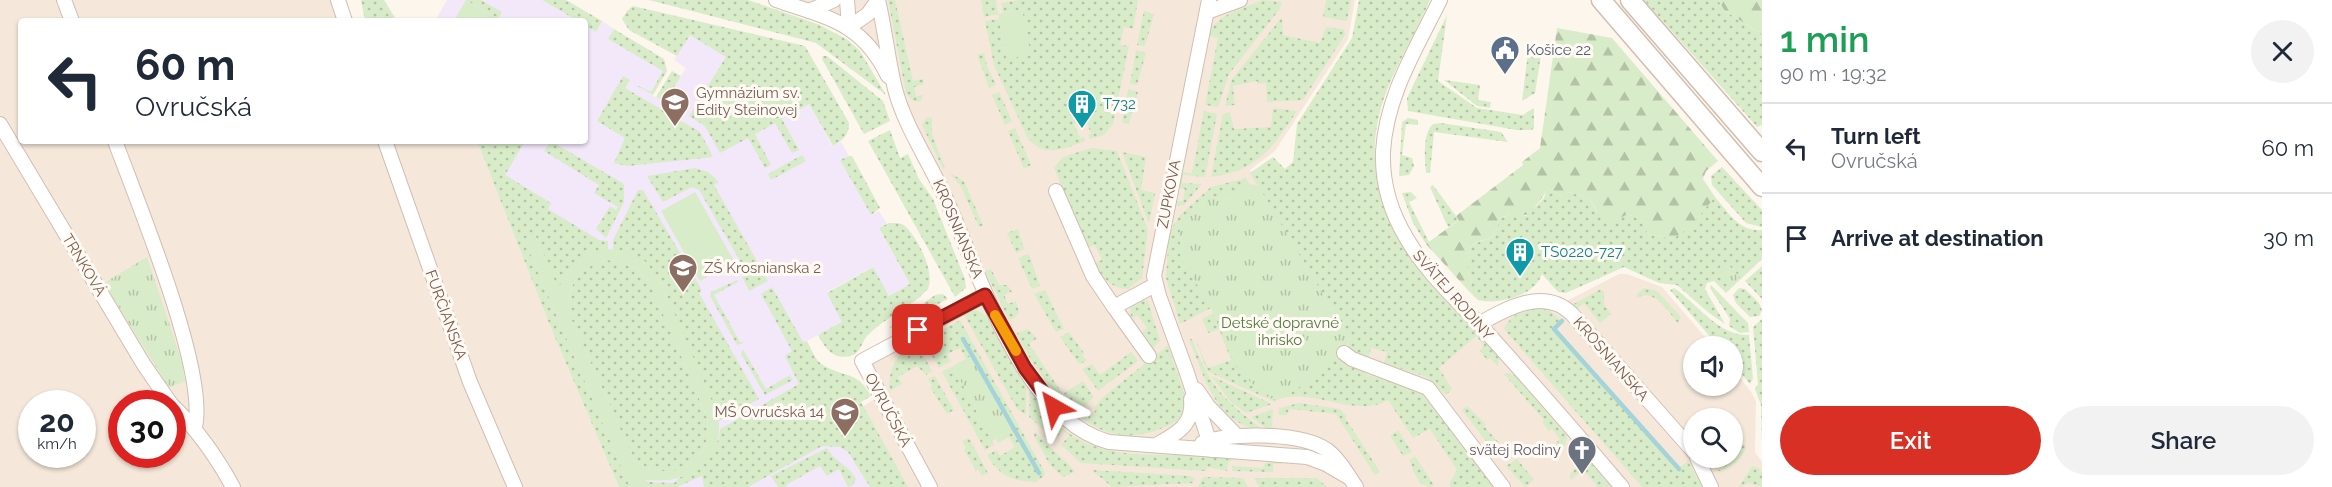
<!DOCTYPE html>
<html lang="en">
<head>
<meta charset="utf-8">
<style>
	body { margin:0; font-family:Raleway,sans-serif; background:#f2f2f3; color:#1f2937; height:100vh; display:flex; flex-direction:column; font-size:22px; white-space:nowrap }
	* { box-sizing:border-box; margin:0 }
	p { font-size:20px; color:#747a83 }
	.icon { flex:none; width:33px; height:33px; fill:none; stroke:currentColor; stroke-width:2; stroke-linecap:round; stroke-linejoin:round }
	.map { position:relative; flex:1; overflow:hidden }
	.sheet { display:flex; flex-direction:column; background:#fff; width:570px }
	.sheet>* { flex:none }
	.guide { position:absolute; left:18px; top:18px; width:570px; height:126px; border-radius:6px; box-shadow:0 2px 4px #0004; background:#fff; color:#1f2937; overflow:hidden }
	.controls { position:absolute; left:1683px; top:336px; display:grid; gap:12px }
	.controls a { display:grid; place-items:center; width:60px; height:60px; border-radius:50%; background:#fff; box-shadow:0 2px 4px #0004; font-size:30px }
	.speed { position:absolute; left:18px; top:390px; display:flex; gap:12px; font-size:30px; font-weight:700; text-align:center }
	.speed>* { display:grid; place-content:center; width:78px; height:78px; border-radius:50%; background:#fff; box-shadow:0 2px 4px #0004; line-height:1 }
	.speed small { font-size:15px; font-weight:400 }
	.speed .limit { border:9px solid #d22; background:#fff; color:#111 }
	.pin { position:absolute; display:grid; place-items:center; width:51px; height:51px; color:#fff; margin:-26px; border-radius:12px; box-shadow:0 3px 9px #0006 }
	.me { position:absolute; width:66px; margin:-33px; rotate:323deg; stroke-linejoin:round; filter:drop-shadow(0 0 4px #0008) }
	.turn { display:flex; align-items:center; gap:21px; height:126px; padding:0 18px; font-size:27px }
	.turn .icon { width:78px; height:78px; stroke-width:2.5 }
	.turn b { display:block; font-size:42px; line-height:51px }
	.round { display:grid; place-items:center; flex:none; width:63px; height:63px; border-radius:32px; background:#f2f2f3 }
	.head { display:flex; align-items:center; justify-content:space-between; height:102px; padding:0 18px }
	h1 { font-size:36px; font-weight:600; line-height:45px; color:#1e9e55 }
	.action { display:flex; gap:12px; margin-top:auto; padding:12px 18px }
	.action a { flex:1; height:69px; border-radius:36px; background:#d93025; color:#fff; font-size:24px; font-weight:600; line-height:69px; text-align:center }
	.action a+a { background:#f2f2f3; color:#1f2937 }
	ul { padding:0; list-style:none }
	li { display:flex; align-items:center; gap:18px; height:90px; padding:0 18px; border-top:2px solid #e0e1e3 }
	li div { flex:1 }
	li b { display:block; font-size:22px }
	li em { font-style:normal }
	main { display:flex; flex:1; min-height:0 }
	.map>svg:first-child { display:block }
</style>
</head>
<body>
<main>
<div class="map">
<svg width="1762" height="487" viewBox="0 0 1762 487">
	<defs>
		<pattern id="grass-dots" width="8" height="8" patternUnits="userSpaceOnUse" patternTransform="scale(1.5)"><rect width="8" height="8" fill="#d8ecc9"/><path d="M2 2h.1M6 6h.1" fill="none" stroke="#b4c2a5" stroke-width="1.8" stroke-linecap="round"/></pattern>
		<pattern id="forest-firs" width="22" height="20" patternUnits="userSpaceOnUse" patternTransform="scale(1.5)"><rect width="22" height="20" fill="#d8ecc9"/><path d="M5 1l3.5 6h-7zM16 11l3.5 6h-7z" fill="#b4c2a5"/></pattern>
		<pattern id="park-tufts" width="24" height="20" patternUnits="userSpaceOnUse" patternTransform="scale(1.5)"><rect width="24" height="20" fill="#d8ecc9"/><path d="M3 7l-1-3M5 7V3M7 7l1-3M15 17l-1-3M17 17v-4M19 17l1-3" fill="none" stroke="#b4c2a5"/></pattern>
	</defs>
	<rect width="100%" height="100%" fill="#fdf6ec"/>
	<g fill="#f5e8da" fill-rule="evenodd">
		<path d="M0,0H338L345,21H21V141H477L551,328L619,487H0ZM32,404H82V454H32ZM122,404H172V454H122Z"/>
		<path d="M776,0H1355L1348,39L1275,151L1250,170L1262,192L1421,349L1514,307L1559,305L1619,274H1627L1662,287L1713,346H1694V386H1732L1733,369L1751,392L1756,401L1755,452L1762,462V487H727L880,396L862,361L985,294L870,44ZM1694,418H1732V458H1694Z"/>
	</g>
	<g fill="#f3e8fa">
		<polygon points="447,0 542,0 578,21 435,21"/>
		<polygon points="602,21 614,29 609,39 663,71 650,94 665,102 686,68 674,60 690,35 809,104 832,146 841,142 849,156 840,160 871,215 879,211 887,224 879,229 910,284 889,296 872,267 827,292 843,322 803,343 844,418 904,487 619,487 551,328 477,141 585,141 585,25 596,32"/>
	</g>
	<g fill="url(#grass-dots)">
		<polygon points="361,0 384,0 397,21 365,21"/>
		<polygon points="466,0 481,0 502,12 498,19"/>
		<polygon points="542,0 566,0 602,21 596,32 585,25 585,21 578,21"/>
		<polygon points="649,0 748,0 820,25 848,40 860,51 886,95 816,43"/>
		<polygon points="888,0 895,0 913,81 923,79 924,84 914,87 916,96 924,95 920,102 913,101 906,93"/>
		<polygon points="981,0 996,0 998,14 984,17"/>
		<path d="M1019,0H1138L1133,29L1124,27L1120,45L1129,46L1113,124L1104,135L1090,139L1088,135L1091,133L1085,119L1074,124L1080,138L1084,137L1085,141C1063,149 1044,159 1027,137L994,65L985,21L999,19L1007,59L1022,9L1003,13L1001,3Z"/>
		<path d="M1262,0L1282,2L1279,10L1229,74L1218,107L1205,105L1218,38L1209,36C1214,14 1244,9 1262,0Z"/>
		<polygon points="1326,0 1351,0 1347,21 1323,17"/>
		<path d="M1359,0H1430C1417,30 1399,60 1387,90C1342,205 1431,281 1499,358L1498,367L1490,358L1487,360L1480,351L1484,345L1476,336L1439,368L1452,389L1446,395L1427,377L1384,363L1387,352L1371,348L1368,360L1346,349L1350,340L1250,173L1273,157L1285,169L1293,162L1297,124L1352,38Z"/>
		<polygon points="1644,0 1718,0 1725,11 1762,34 1762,125 1757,127"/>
		<path d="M633,6L805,46L849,123C849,135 843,140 833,146L809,104L782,119L799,150L792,153L775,123L755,134L771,165L765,168L748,138L720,153L705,126L689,116L726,57L690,35L677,56L629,30L622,19L627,11Z"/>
		<polygon points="1144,11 1154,14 1145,46 1137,45"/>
		<polygon points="1447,15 1438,81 1477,108 1523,115 1534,108 1534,127 1532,130 1517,130 1408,111 1407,98"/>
		<polygon points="1282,17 1283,35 1320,43 1326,27 1344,29 1345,35 1303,100 1267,102 1266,83 1258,84 1257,81 1233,86 1235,105 1225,106 1232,79"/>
		<polygon points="614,29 664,59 667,71 653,95 634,84 651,92 663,71 608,39"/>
		<polygon points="1136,50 1146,53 1137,85 1130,84"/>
		<polygon points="984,53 987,66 996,85 989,88 977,55"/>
		<polygon points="1528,53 1541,55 1535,93 1522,101"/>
		<polygon points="823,56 827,56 883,101 890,121 864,134 822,59"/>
		<polygon points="672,71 681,76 665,102 656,97"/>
		<polygon points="623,76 630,80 625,88 700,132 713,157 628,166 614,163 625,138 597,121"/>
		<polygon points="1444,80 1480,85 1478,100 1491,102 1490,108 1477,106"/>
		<polygon points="1128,89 1138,92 1129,124 1122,123"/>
		<polygon points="999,92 1012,121 1005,125 992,95"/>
		<path d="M1273,108L1297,111C1273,147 1258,171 1211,177L1223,114L1230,112L1234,129L1271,127Z"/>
		<polygon points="1204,111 1217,114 1205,177 1183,175 1182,183 1202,184 1184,205 1177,206 1176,201 1183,201 1185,189 1178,188 1181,172 1192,173"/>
		<polygon points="927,117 932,118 932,134 945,168 943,169 922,125"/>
		<polygon points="1408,118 1418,120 1418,125 1406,124 1402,155 1412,158 1414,166 1409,175 1399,176 1402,122"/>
		<path d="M1441,123L1501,132L1508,142L1434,132L1430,173H1426C1425,160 1422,133 1433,124Z"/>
		<polygon points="1015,128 1031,165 1024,169 1008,131"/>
		<polygon points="890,130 900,158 908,154 919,179 933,199 965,279 966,288 955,297 868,141"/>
		<polygon points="477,141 525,141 505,175 551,203 548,209 599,240 608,241 608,249 605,249 558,289 535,235 524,239 630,487 619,487 551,328"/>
		<polygon points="551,141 624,184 624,202 606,238 596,229 610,206 616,210 618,207 594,193 599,185 544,151"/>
		<path d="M1091,148L1117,151L1148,230L1142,278L1128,289C1112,289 1101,277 1095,263L1102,260L1095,245L1088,247L1054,168L1063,157Z"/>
		<polygon points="1122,152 1146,157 1141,190 1155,193 1149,224"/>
		<polygon points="802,155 806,161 771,180 768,174"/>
		<polygon points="849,156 852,156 880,208 871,215 840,160"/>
		<polygon points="1722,167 1762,210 1762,227 1746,223 1712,185 1711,176"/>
		<polygon points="695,168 708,172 719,182 714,185 757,261 744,268 699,190 692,187 663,202 647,176"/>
		<polygon points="950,173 964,181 983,225 979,227 961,187"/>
		<polygon points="1246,178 1256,196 1234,296 1180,324 1166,278 1169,233 1180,215 1211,187"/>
		<polygon points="1433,185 1459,220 1448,227 1430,187"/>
		<path d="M1547,187L1562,197L1569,192L1590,199L1597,212L1612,222L1627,214L1641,219L1648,234L1673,239L1715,197C1729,213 1739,232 1762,230V259L1726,293L1714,281L1707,283L1705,289L1725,324L1709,313L1677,285L1659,283L1624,267L1566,293L1558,292L1542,274C1535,296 1498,305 1478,300L1467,289L1472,280C1467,273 1468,269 1468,261C1468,240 1478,244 1494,236L1500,218L1515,213L1526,216L1544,198Z"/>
		<polygon points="638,190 643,190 702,290 699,293 759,399 719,421 661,282 620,250 613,250 613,240"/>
		<polygon points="1411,192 1417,198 1409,202 1429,242 1426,244 1413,223 1402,193"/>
		<path d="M889,223C896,223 902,222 907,228C919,241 935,272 928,289C911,308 885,317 868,335C861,342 861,354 850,356C833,360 825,348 818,335L842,322L827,293L873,267L889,296L910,284L879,228Z"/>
		<polygon points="1018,229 1024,249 1016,253 1007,233"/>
		<polygon points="1029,254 1040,286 1032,289 1018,258"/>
		<path d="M606,260C625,261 636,267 649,281L707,417C715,465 672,486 634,460L570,316C564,288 579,267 606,260Z"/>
		<polygon points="760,266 768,281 749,291 742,277"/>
		<polygon points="1762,266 1762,299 1745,281"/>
		<polygon points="991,269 999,285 1007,285 1012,292 1004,295 1008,304 1016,301 1019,312 1015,318 1009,320 985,271"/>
		<polygon points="737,280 738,282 714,295 740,342 746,342 737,345 710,296 711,292"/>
		<polygon points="1711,285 1748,323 1749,332 1740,333 1729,326 1730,319 1710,288"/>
		<path d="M772,287L803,342L807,341C811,348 815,361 823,365C844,378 857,370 871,396L861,402L908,487H870L848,452L840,447L822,446L748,487H704L702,476L677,487H643L639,478L650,482L674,483L719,439L720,429L799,384L785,356L792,351L761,294Z"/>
		<path d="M1644,288L1657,291L1681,317L1678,323C1668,312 1654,287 1637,298V294Z"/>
		<path d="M1674,288C1698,304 1718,336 1749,335L1753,379L1750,384L1733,363L1732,346H1718L1670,290Z"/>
		<polygon points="1739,288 1745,289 1759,303 1762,310 1759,316 1750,317 1736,303 1733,295"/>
		<polygon points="1045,290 1064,329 1056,332 1034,294"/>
		<polygon points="1599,290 1604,291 1604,304 1611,314 1600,323 1584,303 1575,311 1572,305"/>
		<polygon points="943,294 948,299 888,329 935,295"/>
		<polygon points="1142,300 1148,301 1160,341 1152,349 1141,333 1147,328 1137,315 1131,319 1130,305"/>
		<path d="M1535,306L1550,311L1563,322L1555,330L1679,468L1688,461L1702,487H1642L1504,329C1509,317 1522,309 1535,306Z"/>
		<polygon points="976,310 984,314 988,319 1026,384 1026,415 1017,409 963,313"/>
		<polygon points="1213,313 1276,400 1275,402 1207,371 1195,338 1208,368 1231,360 1219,329 1208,333 1202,319"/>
		<polygon points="1762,319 1762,442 1761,405 1755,389 1758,384 1753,327"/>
		<path d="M960,320L1043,469L1045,475L1036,482C1013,482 998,475 987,455L997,450L1000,456L1015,447L1009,437L998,443L996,439L1012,430L971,356L966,359L960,348L947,354L951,361L939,368L923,340Z"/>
		<path d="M1028,329L1037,338L1029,344L1063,394L1083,381L1094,397L1080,411L1087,418L1096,410L1094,408L1103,397L1168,345L1186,399L1181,418C1103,469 1053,397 1017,337V333Z"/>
		<polygon points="1069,332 1084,353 1082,355 1087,361 1079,364 1060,337"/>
		<path d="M1192,339C1211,389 1224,400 1266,432C1214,423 1207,382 1189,340Z"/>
		<path d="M917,343L932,371L926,375L917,366L898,377L902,384L890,391C888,368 896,354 917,343Z"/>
		<polygon points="743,349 766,389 790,375 793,380 765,395 741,354"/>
		<path d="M1328,349L1365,370L1367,375L1379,378L1383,375L1420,386L1498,487H1450V482L1457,470L1430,429L1413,438L1388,400C1356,419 1315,388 1279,399Z"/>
		<polygon points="1131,352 1138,361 1098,391 1082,369 1092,364 1100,375"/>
		<polygon points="953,366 994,445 985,450 942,372"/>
		<polygon points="1510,373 1516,376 1567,436 1566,444 1553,455 1546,452 1560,439 1552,429 1549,431 1542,422 1544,420 1504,374"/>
		<polygon points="935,376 954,410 947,414 930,387 932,386 928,379"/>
		<polygon points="1211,376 1272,404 1246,413 1231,402"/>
		<path d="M1030,390C1077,469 1143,453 1220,454L1234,460L1228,462L1227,471L1207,467L1206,471L1081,463L1061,445L1069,436L1063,430L1055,439L1029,417Z"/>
		<polygon points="1299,403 1340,409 1346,416 1346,419 1380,472 1375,475 1336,414 1289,409 1287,415 1279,415 1279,408"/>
		<polygon points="1467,406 1486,424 1484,426 1499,443 1492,449 1462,410"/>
		<polygon points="1273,409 1272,433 1251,417"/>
		<polygon points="1398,430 1412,452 1403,456 1390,436"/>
		<polygon points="1035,432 1072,468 1075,472 1063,477 1050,465 1034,436"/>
		<polygon points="969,438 988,473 982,476 978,469 976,471 964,450 966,448 962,441"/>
		<path d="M1742,443L1746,447C1744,457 1729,469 1719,471L1711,465L1719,458H1732L1733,445Z"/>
		<path d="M827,448C836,463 848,464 856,479L853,485L848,487L839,469L827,476L820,466L786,485V487H778L771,476Z"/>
		<polygon points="1415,456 1434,485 1431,487 1421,484 1412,469 1413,468 1409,460"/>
		<polygon points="1517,459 1534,480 1525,487 1506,466"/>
		<polygon points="1281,461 1281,464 1273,464 1273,472 1232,471 1232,466 1263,468 1265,463"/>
		<polygon points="1590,462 1612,487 1598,487 1583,470 1571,480 1570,474 1579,465"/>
		<polygon points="1752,466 1759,468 1762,473 1762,487 1749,483 1739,487"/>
		<polygon points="1092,470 1191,476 1195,479 1193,483 1112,487"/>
		<polygon points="1203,477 1243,478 1248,487 1198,487"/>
		<polygon points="1254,478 1317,478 1327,487 1259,487"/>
	</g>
	<g fill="url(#forest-firs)">
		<polygon points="1718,0 1762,0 1762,34 1725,11"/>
		<path d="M1557,28L1612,38L1718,161L1706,171L1703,179L1715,197L1690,227L1673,239L1648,234L1641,220L1628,214L1612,222L1604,223L1590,199L1569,192L1562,197L1547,187C1545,198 1536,202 1532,213C1522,218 1512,212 1500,218L1494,236C1478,243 1468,240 1468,261C1468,269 1467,273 1472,280L1467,289L1426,244L1459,220L1456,216L1523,165L1522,162L1540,148Z"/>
	</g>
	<g fill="url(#park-tufts)">
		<path d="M1252,184L1258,186L1262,192L1350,340C1344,357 1293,395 1276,400L1268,397L1238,371L1213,313L1180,255V224L1185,215L1198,205Z"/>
		<polygon points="147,257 181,359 185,381 169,388 104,283"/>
		<polygon points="1726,262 1740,277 1730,286 1716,271"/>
		<polygon points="971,356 1012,430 992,441 953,366"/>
	</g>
	<g fill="#d8ecc9" fill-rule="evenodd">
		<polygon points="466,0 498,19 502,21 454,20"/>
		<polygon points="1022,9 1031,55 1007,59 998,14"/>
		<polygon points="695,192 734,261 700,281 661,211"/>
		<path d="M535,234L558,288L574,264L590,253L605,249L620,250L645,261L661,282L718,415C726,465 686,487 640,479L643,487H630L524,239ZM606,260C625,261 636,267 649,281L707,417C715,465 672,486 634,460L570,316C564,288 579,267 606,260Z"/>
	</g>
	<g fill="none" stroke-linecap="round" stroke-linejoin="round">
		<g stroke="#a5d3da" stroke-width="4.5">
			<polyline points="1562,321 1554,329 1679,469"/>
			<polyline points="963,339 1039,473"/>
		</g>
		<g stroke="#d1beb0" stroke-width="16">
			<g id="minor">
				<polyline points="64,0 72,21"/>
				<polyline points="338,0 345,21"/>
				<path d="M776,0C828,18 862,22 888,76"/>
				<polyline points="847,0 849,27 868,14 878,0"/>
				<path d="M878,0C885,30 888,60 895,89C905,127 929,161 945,197C979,270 1021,419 1109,442L1307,457L1326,464L1350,478"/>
				<polyline points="1209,0 1154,276 1159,296 1187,373 1212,450"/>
				<path d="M1440,0C1416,49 1386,96 1383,152C1382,183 1391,213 1407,239C1426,272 1455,298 1481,326C1529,379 1576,433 1622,487"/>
				<polyline points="809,11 834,0"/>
				<polyline points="1207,12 1240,0"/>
				<polyline points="0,124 144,365 171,404"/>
				<path d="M115,141C137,201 208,371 195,427"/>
				<polyline points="385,141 470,382 515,487"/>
				<polyline points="1056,191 1093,276 1114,307 1155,285"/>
				<polyline points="1114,307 1149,356"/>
				<path d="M1479,324C1507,308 1544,287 1572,314L1694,452"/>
				<polyline points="1344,353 1352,359 1428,388 1503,487"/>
				<polyline points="1197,390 1208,406 1237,436"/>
				<path d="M172,405C198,430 216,456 233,487"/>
				<path d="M1202,443C1231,432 1301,432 1327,450C1339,459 1348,475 1356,487"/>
				<path d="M1158,444C1178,433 1194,424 1191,399"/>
				<polyline points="1697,458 1711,487"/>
				<polyline points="930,487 862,361 985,295"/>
			</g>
		</g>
		<g stroke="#d1beb0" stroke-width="21">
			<g id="tertiary">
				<polyline points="1601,0 1762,187"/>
				<polyline points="1630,0 1762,152"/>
			</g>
		</g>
		<use href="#minor" stroke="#fff" stroke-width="14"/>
		<use href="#tertiary" stroke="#fff" stroke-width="18"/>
	</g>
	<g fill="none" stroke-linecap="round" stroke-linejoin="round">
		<g stroke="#8d1f18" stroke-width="15">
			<polyline id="route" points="918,330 985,295 1025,368 1054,407"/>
		</g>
		<use href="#route" stroke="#d93025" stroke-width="10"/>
		<polyline stroke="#f59e0b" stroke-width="10" points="995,315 1016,351"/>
	</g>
	<defs>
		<g id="civic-pin" transform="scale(1.5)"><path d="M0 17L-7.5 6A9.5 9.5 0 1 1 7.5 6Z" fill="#5c6f8a" stroke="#fffaf3"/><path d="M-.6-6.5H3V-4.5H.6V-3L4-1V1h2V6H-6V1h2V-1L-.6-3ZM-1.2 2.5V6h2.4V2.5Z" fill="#fff"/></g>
		<g id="school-pin" transform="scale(1.5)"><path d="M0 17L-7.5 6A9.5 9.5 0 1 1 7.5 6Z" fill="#8d6e63" stroke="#fffaf3"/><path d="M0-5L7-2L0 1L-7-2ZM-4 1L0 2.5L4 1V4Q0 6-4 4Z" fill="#fff"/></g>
		<g id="building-pin" transform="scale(1.5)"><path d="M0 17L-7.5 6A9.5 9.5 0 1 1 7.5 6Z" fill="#0f9aa8" stroke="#fffaf3"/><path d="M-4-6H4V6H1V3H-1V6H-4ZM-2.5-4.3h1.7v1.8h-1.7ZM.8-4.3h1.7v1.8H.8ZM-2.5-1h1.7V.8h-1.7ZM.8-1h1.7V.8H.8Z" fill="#fff"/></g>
		<g id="church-pin" transform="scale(1.5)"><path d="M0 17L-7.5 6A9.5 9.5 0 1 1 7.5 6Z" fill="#6b7280" stroke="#fffaf3"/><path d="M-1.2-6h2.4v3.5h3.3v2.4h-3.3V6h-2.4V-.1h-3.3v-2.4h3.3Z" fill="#fff"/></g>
	</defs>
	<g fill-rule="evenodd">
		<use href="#civic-pin" x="1505" y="50"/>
		<use href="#school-pin" x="675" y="102"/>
		<use href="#building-pin" x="1082" y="104"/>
		<use href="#building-pin" x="1520" y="252"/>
		<use href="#school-pin" x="683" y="268"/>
		<use href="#school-pin" x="845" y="412"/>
		<use href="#church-pin" x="1582" y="450"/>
	</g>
	<g text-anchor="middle" stroke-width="6" stroke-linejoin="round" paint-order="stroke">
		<g font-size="15" fill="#4e5e75" stroke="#fffaf3" text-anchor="start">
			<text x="1526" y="55">Košice 22</text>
		</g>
		<g font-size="15" fill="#785e54" stroke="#fffaf3" text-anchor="start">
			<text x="696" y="98">Gymnázium sv.<tspan x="696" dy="17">Edity Steinovej</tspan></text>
			<text x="704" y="273">ZŠ Krosnianska 2</text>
			<text x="824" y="417" text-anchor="end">MŠ Ovručská 14</text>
		</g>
		<g font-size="15" fill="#0d838f" stroke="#fffaf3" text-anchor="start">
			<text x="1103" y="109">T732</text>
			<text x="1541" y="257">TS0220-727</text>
		</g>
		<g font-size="15" fill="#7a5c4d" stroke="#fffaf3">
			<text transform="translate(1169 194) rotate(-79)" y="5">ZUPKOVA</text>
			<text transform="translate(958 229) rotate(67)" y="5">KROSNIANSKA</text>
			<text transform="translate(84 265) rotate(59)" y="5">TRNKOVÁ</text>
			<text transform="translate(1453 295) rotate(49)" y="5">SVÄTEJ RODINY</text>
			<text transform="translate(446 315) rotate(70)" y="5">FURČIANSKA</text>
			<text transform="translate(1611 359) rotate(49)" y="5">KROSNIANSKA</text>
			<text transform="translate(888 410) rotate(62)" y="5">OVRUČSKÁ</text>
		</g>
		<g font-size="15" fill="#537a41" stroke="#fffaf3">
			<text x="1280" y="328">Detské dopravné<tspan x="1280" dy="17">ihrisko</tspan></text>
		</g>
		<g font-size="15" fill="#5b616d" stroke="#fffaf3" text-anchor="end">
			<text x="1561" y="455">svätej Rodiny</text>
		</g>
	</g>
</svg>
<div class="controls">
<a><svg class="icon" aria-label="sound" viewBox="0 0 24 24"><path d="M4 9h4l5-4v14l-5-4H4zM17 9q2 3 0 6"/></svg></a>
<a><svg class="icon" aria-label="search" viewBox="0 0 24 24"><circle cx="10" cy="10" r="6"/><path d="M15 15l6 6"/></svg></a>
</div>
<div class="speed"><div>20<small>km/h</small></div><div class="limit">30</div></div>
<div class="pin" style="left:918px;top:330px;background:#d93025"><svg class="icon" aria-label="arrive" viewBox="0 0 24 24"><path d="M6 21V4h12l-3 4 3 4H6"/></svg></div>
<svg class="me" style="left:1054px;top:407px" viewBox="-20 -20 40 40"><path d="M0-17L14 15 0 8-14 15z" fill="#d93025" stroke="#fff" stroke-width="4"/></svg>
<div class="guide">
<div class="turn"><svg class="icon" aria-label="left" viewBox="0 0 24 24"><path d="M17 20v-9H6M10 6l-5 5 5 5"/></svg><div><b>60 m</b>Ovručská</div></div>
</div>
</div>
<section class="sheet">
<div class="head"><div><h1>1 min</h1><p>90 m · 19:32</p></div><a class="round"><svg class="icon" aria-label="close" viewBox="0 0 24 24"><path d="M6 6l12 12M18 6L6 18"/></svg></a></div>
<ul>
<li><svg class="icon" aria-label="left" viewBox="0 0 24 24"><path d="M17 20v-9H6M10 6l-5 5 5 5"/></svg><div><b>Turn left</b><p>Ovručská</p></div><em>60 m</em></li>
<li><svg class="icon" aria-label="arrive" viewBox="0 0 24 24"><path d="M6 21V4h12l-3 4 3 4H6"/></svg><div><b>Arrive at destination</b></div><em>30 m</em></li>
</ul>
<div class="action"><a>Exit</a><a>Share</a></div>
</section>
</main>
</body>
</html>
